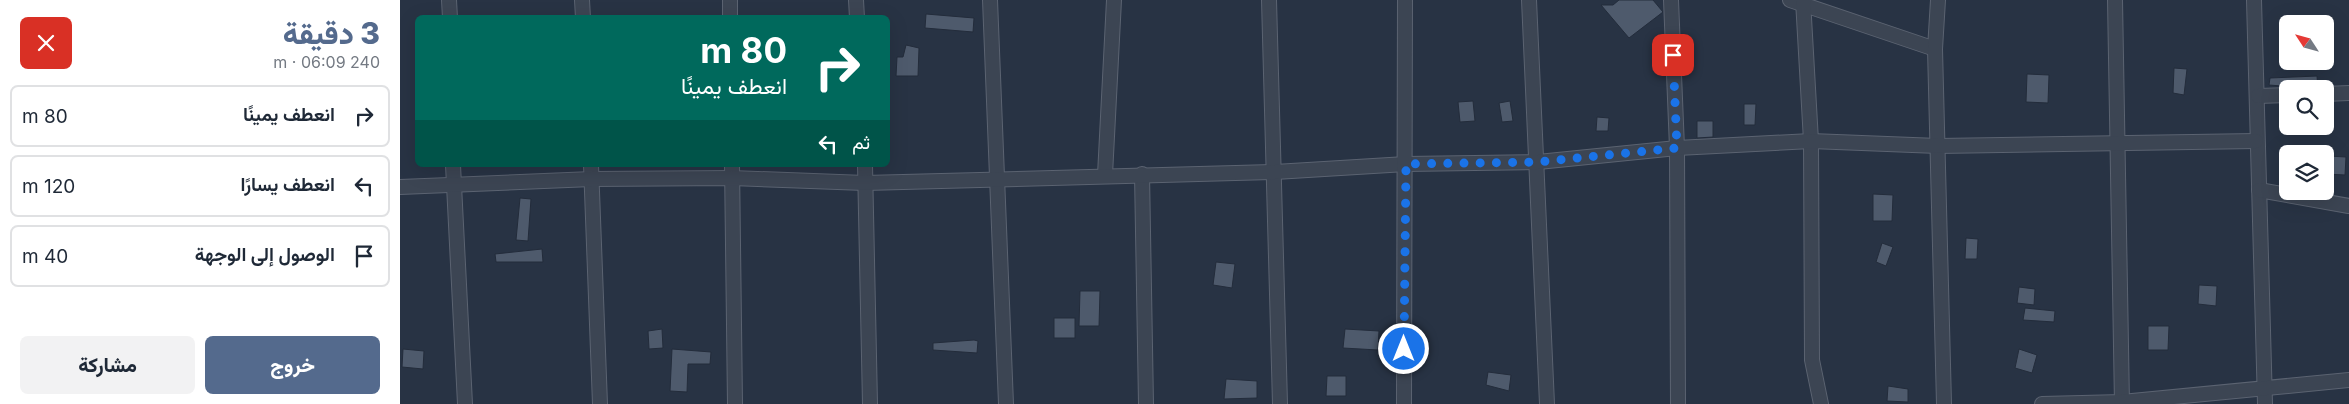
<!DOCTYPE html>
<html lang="ar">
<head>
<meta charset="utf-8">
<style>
	body { margin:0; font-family:Inter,Vazirmatn,sans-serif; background:#f2f2f3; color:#1f2937; direction:rtl; height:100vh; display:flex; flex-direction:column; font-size:19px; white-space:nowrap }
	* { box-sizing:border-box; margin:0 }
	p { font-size:16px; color:#747a83 }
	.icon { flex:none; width:28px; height:28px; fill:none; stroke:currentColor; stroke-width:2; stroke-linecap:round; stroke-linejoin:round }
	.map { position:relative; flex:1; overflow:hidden; direction:ltr }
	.sheet { display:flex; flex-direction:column; background:#fff; width:400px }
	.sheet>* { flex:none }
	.banner { position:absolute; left:15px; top:15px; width:475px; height:152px; border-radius:8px; box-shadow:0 5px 20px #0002; direction:rtl; background:#00695c; color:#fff; overflow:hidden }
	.needle { width:32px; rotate:306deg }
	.controls { position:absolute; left:1879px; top:15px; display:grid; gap:10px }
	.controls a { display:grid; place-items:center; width:55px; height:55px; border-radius:8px; background:#fff; box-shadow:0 5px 20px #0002; font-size:25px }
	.pin { position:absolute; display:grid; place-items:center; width:42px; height:42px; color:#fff; margin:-21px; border-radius:10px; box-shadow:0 2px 8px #0006 }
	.me { position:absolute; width:55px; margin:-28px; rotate:0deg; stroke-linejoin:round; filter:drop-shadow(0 0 4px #0008) }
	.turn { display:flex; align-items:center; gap:18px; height:105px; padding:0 20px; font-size:22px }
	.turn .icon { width:65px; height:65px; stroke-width:2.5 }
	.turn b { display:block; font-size:35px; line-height:42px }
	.then { display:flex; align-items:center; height:48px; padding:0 20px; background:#0003; gap:10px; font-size:19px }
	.round { display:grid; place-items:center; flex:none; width:52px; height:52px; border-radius:8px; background:#f2f2f3 }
	.summary { display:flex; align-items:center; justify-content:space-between; height:85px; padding:0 20px }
	h1 { font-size:30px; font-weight:800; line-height:38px; color:#546a8d }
	.action { display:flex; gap:10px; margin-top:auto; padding:10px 20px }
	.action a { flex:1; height:58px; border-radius:8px; background:#546a8d; color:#fff; font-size:20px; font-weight:800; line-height:58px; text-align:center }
	.action a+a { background:#f2f2f3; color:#1f2937 }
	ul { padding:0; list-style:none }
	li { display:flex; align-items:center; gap:15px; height:62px; margin:0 10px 8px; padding:0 10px; border:2px solid #e0e1e3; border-radius:8px }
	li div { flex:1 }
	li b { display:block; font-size:19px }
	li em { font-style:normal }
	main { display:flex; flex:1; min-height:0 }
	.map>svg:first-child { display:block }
</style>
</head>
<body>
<main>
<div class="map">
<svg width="1949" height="404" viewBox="0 0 1949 404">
	<rect width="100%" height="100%" fill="#283344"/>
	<g fill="#4e5a6c" stroke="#232c3b">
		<polygon points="1219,0 1253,0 1263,12 1229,38 1201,5 1213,5"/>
		<polygon points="526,14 574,18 573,32 525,28"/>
		<polygon points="506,45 519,48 518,76 496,76 497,57 503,57"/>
		<polygon points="1774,68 1787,69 1784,95 1773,93"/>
		<polygon points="1627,74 1649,75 1648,103 1626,102"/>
		<polygon points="1917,76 1918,89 1869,85 1870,78"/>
		<polygon points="1073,101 1075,121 1060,122 1058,102"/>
		<polygon points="1110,101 1113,121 1102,122 1099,103"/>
		<polygon points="1344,104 1356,104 1355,125 1344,125"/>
		<polygon points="1197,117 1209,118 1208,131 1196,131"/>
		<polygon points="1297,121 1313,121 1313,137 1297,138"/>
		<polygon points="1928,156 1946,157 1945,175 1926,174"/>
		<polygon points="1473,194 1493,195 1492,221 1473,221"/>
		<polygon points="120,198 131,199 128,241 116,240"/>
		<polygon points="1566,238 1578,239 1577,259 1565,259"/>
		<polygon points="1482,243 1493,247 1486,266 1476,262"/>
		<polygon points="142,249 143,262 96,262 95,254"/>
		<polygon points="816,262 835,264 832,288 813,285"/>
		<polygon points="1799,285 1817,286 1816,306 1798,304"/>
		<polygon points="1619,287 1635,289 1634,305 1617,303"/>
		<polygon points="680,291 700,291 699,326 679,326"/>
		<polygon points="1625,308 1655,311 1654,322 1623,320"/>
		<rect x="654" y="318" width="21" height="20"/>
		<polygon points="1748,326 1769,326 1768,350 1748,350"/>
		<polygon points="262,329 263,348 249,349 248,331"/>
		<polygon points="945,329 979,331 978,350 943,348"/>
		<polygon points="574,340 578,341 577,353 533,350 533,343"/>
		<polygon points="3,349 24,351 23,369 2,367"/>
		<polygon points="272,349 311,352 310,364 288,364 287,392 270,391"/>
		<polygon points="1619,349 1637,355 1632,373 1615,368"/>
		<polygon points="1088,372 1111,375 1109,391 1086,385"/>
		<polygon points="927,376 946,376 946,396 926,396"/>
		<polygon points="826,379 857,381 857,398 824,399"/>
		<polygon points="1488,386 1508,389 1508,402 1487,401"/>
	</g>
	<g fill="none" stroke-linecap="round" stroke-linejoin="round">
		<g stroke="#5b6371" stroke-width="16">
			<g id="minor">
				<polyline points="49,0 50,18"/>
				<polyline points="182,0 183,18"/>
				<polyline points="330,0 330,18"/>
				<polyline points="456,0 457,18"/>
				<polyline points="590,0 606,404"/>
				<polyline points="869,0 880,404"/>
				<polyline points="1129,0 1147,404"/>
				<polyline points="1271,0 1277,148 1278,404"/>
				<polyline points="1390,0 1535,49"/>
				<polyline points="1403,0 1411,141 1412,360 1421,404"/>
				<polyline points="1538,0 1535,49 1544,404"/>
				<polyline points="1715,0 1722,404"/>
				<polyline points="1854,0 1865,404"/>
				<polyline points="1925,94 1949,93"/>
				<polyline points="1858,96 1888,95"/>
				<polyline points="53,165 65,404"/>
				<polyline points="191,165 200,404"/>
				<polyline points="332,165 335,404"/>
				<polyline points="465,165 470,404"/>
				<polyline points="742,174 746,404"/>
				<polyline points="705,175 714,0"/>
				<polyline points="0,187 192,179 332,178 465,183 875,172 1006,164 1138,162 1277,148 1411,141 1538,146 1856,141"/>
				<polyline points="1859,190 1949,206"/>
				<polyline points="1004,404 1005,0"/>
				<polyline points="1642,404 1722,402 1949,380"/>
			</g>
		</g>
		<use href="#minor" stroke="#3c4553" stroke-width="14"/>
	</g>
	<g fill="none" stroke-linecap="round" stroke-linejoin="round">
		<polyline stroke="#1a73e8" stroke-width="9" stroke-dasharray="0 16.2" points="1004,349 1006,164 1138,162 1277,148 1273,55"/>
	</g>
</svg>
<div class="controls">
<a><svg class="needle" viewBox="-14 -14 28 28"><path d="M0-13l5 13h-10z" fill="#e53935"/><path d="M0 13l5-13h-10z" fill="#747a83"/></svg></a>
<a><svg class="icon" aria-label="search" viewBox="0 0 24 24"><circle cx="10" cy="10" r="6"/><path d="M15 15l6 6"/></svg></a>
<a><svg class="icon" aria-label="layers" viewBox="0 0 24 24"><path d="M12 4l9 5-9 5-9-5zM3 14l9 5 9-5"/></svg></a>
</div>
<div class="pin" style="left:1273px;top:55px;background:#d93025"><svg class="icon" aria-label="arrive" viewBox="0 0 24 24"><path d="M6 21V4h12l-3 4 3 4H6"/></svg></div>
<svg class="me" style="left:1004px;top:349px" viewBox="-20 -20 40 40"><circle r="17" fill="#1a73e8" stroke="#fff" stroke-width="3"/><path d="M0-11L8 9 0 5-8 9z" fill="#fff"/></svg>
<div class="banner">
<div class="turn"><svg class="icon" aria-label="right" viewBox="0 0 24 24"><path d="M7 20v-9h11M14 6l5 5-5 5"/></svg><div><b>80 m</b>انعطف يمينًا</div></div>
<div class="then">ثم<svg class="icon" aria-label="left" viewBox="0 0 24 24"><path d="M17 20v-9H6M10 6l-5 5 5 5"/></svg></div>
</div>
</div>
<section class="sheet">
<div class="summary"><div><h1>3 دقيقة</h1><p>240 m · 06:09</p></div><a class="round" style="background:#d93025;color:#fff"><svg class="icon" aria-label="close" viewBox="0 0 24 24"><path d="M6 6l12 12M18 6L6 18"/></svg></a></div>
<ul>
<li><svg class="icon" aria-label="right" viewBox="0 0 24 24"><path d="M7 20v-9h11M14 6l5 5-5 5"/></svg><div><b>انعطف يمينًا</b></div><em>80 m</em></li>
<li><svg class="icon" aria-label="left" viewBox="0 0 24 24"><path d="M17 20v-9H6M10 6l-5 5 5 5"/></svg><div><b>انعطف يسارًا</b></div><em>120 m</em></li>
<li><svg class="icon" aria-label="arrive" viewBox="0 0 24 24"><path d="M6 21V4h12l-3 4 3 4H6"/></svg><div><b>الوصول إلى الوجهة</b></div><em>40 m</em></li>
</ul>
<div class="action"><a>خروج</a><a>مشاركة</a></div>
</section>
</main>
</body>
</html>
